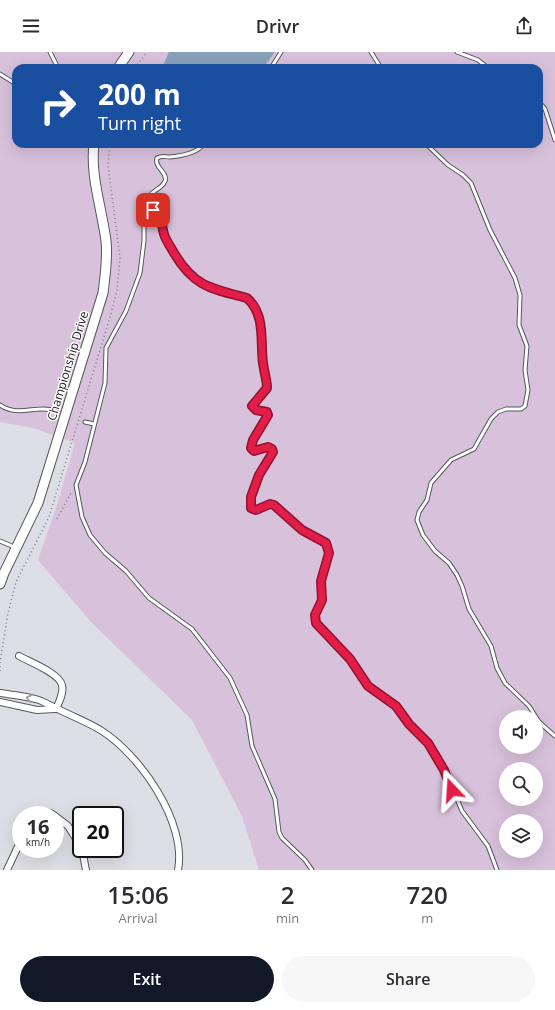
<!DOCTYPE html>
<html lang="en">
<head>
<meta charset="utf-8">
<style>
	body { margin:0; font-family:"Open Sans",sans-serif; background:#f7f7f7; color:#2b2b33; height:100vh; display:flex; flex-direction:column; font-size:15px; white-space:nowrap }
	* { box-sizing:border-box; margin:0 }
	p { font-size:13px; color:#7c7c81 }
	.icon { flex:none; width:22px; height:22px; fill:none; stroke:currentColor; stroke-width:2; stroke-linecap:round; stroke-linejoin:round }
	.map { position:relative; height:818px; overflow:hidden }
	.drawer { display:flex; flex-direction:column; background:#fff; flex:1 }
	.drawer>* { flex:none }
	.banner { position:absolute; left:12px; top:12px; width:531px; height:84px; border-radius:12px; box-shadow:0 4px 16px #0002; background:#1a4fa0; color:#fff; overflow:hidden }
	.buttons { position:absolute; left:499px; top:658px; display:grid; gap:8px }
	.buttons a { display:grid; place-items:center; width:44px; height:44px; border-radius:50%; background:#fff; box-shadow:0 4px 16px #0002; font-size:20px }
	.speed { position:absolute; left:12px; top:754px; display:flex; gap:8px; font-size:20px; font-weight:700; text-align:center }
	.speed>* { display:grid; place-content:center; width:52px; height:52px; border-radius:50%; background:#fff; box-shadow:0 4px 16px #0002; line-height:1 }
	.speed small { font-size:10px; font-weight:400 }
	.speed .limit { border:2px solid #111; border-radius:6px; background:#fff; color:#111 }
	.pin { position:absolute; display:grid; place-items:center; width:34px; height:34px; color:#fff; margin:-17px; border-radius:8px; box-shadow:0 2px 6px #0006 }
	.me { position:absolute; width:44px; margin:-22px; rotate:340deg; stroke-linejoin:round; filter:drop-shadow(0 0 3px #0008) }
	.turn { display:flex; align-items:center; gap:14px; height:84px; padding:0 20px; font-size:18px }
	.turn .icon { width:52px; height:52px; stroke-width:2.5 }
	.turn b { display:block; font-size:28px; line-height:34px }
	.eta { display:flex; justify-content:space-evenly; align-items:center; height:68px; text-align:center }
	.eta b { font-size:24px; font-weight:600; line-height:28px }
	.button { display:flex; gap:8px; margin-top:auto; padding:8px 20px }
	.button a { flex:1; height:46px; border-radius:24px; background:#111827; color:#fff; font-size:16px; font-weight:600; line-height:46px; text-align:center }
	.button a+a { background:#f7f7f7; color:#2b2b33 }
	header { display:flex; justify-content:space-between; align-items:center; height:52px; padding:0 20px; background:#fff; font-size:18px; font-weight:600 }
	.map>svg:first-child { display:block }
</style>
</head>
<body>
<header><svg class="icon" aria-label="menu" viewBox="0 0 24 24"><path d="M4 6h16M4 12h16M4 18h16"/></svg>Drivr<svg class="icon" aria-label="share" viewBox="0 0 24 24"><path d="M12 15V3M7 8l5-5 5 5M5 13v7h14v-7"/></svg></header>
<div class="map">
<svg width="555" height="818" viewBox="0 0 555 818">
	<rect width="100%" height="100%" fill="#dedee6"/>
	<path fill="#d8c1db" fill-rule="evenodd" d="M0,0H555V818H259L242,764L192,668L92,571L38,508L56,456L75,391L33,376L0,370ZM16,16H539V92H16ZM506,665H536V695H506ZM506,717H536V747H506ZM506,769H536V799H506Z"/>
	<polygon fill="#88a1b9" points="169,0 275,0 263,16 162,16"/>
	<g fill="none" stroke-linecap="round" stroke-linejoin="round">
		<g stroke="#57585e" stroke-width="5">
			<g id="lane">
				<polyline points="50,0 58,16"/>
				<polyline points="371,0 381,16"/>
				<polyline points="457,0 478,8 488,16"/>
				<polyline points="271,16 281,0"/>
				<polyline points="0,22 16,32"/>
				<polyline points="539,50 545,57 555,88"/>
				<path d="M204,92C197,101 181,104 170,105C165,105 162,103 157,106C154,116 168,120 165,129C160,141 147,135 144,160L151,158L158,161C163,170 162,179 166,188C189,231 202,235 247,246C266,263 260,289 263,311C264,320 267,328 267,336L252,354L256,358L267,360L268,363L253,388L251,396L255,399L268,395L271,397L273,400C271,407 266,410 263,416C257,425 246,448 253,457L258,458L270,452L274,453L302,478L326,491L329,501L321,529L322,548L315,563L316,571L351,607L368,634L396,654L411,674L428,691L445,718L462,759L488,794L497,818"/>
				<polyline points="426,92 448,113 463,123 471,131 490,178 515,226 520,243 519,273 527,294 525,318 528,338 525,354 521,357 506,357 498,360 491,367 474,397 451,408 431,431 427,448 419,460 417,468 423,483 435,499 449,511 457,523 462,534 469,557 491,594 497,616 505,631 529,654 539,670 555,684"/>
				<polyline points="144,160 144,189 140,221 126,259 106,296 105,331 85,410 76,433 82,465 90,483 105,501 126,519 149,546 192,577 230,626 247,663 252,694 275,747 279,780 282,786 305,808 312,818"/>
				<path d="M0,353C19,366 37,352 56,359"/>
				<polyline points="85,370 94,372"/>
				<polyline points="0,489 14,495"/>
			</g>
		</g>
		<g stroke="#57585e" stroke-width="8">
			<g id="street">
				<path d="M19,604C30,610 59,621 62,633C64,641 59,650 56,657"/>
				<path d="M0,641C13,643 27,644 39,648C45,650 50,654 56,656C71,664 88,670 102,679C141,704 187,771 178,818"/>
				<polyline points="0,650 37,658 55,657"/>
				<path d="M34,763C39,758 48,759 54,763"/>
				<polyline points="55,764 68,774 81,795"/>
				<polyline points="82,797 86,818"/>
				<polyline points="7,818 21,788"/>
			</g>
		</g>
		<g stroke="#57585e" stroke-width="11">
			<g id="secondary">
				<polyline points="118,16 129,0"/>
				<path d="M0,532L4,521L38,451L103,241C105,224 108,206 106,189C102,157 90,124 94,92"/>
			</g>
		</g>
		<g stroke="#7a7a80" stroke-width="1.5" stroke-dasharray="1 3" stroke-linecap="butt">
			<polyline points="135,16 147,0"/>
			<polyline points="57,467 72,439"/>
			<polyline points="0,611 8,561 16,530 49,465 111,262 117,238 120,206 108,113 110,92"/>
			<polyline points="0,614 0,620"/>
		</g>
		<use href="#lane" stroke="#fff" stroke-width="3"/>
		<use href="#street" stroke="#fff" stroke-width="6"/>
		<use href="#secondary" stroke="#fff" stroke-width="9"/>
	</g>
	<defs><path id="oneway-chevron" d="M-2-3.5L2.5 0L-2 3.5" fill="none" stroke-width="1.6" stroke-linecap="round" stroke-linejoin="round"/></defs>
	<use stroke="#9b9b9c" href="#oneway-chevron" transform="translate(29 646) rotate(-169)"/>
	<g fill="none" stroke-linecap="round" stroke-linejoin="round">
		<g stroke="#92132f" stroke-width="10">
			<path id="route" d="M153,158C163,163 161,173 164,182C166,189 171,195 174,201C194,235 212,237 247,246C266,263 260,289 263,311C264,320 267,328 267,336L252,354L256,358L267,360L268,363L253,388L251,396L254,399L268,395L272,397L273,400L259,423L251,445V456L256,458L270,452L274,453L302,478L326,491L329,501L321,529L322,548L315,563L316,571L350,607L368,634L396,654L409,672L428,691L444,718L452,738"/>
		</g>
		<use href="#route" stroke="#e11d48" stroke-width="7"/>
	</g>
	<g text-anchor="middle" stroke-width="3" stroke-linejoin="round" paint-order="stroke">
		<g font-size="12" fill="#202023" stroke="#fff">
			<text transform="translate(68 314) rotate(-73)" y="4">Championship Drive</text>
		</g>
	</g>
</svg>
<div class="buttons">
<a><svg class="icon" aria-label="sound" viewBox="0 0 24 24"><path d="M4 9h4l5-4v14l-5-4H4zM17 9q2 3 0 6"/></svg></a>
<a><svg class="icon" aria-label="search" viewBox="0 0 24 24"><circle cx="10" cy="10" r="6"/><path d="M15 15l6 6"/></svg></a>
<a><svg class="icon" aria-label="layers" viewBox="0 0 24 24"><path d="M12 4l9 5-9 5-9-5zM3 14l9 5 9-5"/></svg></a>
</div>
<div class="speed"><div>16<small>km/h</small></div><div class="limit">20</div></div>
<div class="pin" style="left:153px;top:158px;background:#d93025"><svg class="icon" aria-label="arrive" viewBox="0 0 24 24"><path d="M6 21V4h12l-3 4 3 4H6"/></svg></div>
<svg class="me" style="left:452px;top:738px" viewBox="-20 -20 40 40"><path d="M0-17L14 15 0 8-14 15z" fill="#e11d48" stroke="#fff" stroke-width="4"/></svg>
<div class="banner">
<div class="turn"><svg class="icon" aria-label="right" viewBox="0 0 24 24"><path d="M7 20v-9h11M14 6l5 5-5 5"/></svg><div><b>200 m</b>Turn right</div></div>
</div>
</div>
<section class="drawer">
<div class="eta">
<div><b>15:06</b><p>Arrival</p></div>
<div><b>2</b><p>min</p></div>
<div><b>720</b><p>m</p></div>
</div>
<div class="button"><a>Exit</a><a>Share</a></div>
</section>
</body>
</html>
